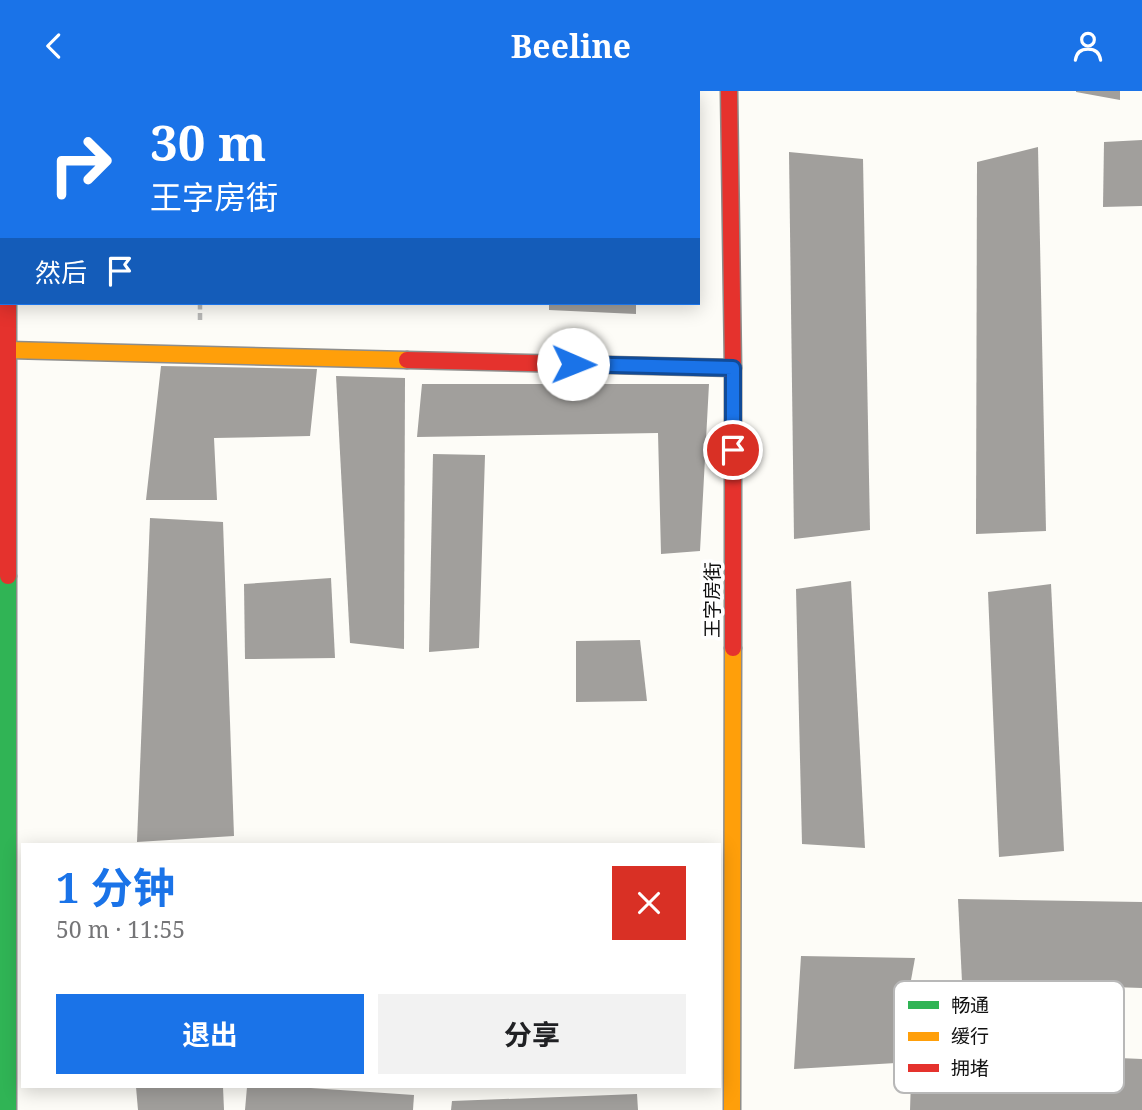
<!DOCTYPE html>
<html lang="zh">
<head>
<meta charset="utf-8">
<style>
	body { margin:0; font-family:"Noto Serif","Noto Sans SC",serif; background:#f2f2f2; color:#202124; height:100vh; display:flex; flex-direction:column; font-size:26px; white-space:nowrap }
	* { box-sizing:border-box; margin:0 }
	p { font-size:23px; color:#757577 }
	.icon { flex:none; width:38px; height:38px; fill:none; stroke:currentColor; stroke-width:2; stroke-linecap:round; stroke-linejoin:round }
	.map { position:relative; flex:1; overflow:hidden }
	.sheet { position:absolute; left:21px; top:752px; width:700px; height:245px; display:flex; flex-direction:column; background:#fff; border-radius:0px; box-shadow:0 4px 18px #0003 }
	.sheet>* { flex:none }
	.hud { position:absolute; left:0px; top:0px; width:700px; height:214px; box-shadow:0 4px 18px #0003; background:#1a73e8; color:#fff; overflow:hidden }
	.pin { position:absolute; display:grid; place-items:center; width:60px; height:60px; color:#fff; margin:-30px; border:4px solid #fff; border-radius:50%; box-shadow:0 2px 7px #0007 }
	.me { position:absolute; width:77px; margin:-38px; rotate:91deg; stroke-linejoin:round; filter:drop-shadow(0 0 5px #0008) }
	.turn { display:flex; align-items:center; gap:24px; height:147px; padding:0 35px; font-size:32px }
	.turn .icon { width:91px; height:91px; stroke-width:2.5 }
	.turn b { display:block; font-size:49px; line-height:60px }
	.then { display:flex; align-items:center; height:66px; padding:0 35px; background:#0003; gap:14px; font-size:26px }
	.round { display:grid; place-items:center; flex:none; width:74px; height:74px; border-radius:0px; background:#f2f2f2 }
	.head { display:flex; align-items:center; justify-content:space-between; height:119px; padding:0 35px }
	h1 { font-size:42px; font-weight:700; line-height:52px; color:#1a73e8 }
	.cta { display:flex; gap:14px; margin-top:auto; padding:14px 35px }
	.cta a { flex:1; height:80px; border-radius:0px; background:#1a73e8; color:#fff; font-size:28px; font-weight:700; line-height:80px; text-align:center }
	.cta a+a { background:#f2f2f2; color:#202124 }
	header { display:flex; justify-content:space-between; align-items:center; height:91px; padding:0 35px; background:#1a73e8; color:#fff; font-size:32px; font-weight:700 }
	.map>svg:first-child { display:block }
</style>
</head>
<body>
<header><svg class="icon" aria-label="back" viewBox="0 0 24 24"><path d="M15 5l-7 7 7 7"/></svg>Beeline<svg class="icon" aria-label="person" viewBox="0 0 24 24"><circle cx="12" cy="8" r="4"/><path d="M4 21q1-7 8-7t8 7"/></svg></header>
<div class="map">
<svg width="1142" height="1019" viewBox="0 0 1142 1019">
	<rect width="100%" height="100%" fill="#fdfcf7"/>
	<g fill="#a19f9c">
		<polygon points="1076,0 1120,0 1120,9 1076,1"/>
		<polygon points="1142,49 1142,115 1103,116 1104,51"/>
		<polygon points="1038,56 1046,440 976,443 977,71"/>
		<polygon points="789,61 863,68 870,439 794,448"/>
		<polygon points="549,212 636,212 636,223 549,219"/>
		<polygon points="161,275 317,278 310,345 214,347 217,409 146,409"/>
		<polygon points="336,285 405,287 404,558 350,552"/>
		<polygon points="422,293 709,293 700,460 661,463 658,342 417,346"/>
		<polygon points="433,363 485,364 479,557 429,561"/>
		<polygon points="150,427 223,431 234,745 137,751"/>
		<polygon points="331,487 335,567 245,568 244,493"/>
		<polygon points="851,490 865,757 802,753 796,498"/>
		<polygon points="1051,493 1064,760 999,766 988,501"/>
		<polygon points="640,549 647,610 576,611 576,550"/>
		<polygon points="958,808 1142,811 1142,897 962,891"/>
		<polygon points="801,865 915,867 896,972 794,978"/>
		<polygon points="912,958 1142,968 1142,1019 910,1019"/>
		<polygon points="136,996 223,996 224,1019 138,1019"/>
		<polygon points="247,996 296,996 414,1004 413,1019 245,1019"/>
		<polygon points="637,1003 638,1019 451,1019 452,1010"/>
	</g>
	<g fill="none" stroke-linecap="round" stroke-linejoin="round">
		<g stroke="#8e8d8b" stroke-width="19">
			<g id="fast">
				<polyline points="4,0 4,2"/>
				<polyline points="8,485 8,1019"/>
			</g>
		</g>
		<g stroke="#8e8d8b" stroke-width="19">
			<g id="slow">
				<polyline points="9,259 407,269"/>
				<polyline points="732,1019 733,557"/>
			</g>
		</g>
		<g stroke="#8e8d8b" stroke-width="19">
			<g id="jam">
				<polyline points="729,0 733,277 733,557"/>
				<polyline points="8,212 8,485"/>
				<polyline points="407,269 733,277"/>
			</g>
		</g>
		<g stroke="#b9b9b8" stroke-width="4.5" stroke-dasharray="7 3.5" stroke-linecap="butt">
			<polyline points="46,0 46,2"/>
			<polyline points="204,2 204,0"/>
			<polyline points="200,229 200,212"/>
		</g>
		<use href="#fast" stroke="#30b455" stroke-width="16"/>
		<use href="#slow" stroke="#ff9f0a" stroke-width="16"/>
		<use href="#jam" stroke="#e5322d" stroke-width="16"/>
	</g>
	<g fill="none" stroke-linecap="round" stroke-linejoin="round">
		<g stroke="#114b97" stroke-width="18">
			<polyline id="route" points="573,273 733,277 733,359"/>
		</g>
		<use href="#route" stroke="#1a73e8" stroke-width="12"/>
	</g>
	<g text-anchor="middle" stroke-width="7" stroke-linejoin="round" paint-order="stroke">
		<g font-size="19" fill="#111" stroke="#fff">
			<text transform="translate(712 509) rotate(-90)" y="7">王字房街</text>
		</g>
	</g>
	<rect x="894" y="890" width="230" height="112" rx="10" fill="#fff" stroke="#b8b8b8" stroke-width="2"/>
	<rect x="908" y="910" width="31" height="8" fill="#30b455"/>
	<rect x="908" y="941" width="31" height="9" fill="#ff9f0a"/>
	<rect x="908" y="973" width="31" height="8" fill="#e5322d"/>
	<g font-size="19" fill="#111">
		<text x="951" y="921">畅通</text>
		<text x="951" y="952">缓行</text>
		<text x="951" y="984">拥堵</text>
	</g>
</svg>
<div class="pin" style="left:733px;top:359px;background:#d93025"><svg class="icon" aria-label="arrive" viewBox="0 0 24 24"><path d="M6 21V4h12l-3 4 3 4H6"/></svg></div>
<svg class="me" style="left:573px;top:273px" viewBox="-20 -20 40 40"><circle r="19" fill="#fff"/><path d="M0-13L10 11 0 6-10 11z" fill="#1a73e8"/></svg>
<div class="hud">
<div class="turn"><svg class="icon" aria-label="right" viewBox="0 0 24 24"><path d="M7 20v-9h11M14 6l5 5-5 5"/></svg><div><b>30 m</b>王字房街</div></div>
<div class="then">然后<svg class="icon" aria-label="arrive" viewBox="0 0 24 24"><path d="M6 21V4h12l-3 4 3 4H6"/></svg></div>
</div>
<section class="sheet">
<div class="head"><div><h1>1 分钟</h1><p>50 m · 11:55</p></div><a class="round" style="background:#d93025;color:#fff"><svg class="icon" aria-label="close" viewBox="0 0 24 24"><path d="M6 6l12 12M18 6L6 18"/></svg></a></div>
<div class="cta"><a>退出</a><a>分享</a></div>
</section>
</div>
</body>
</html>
